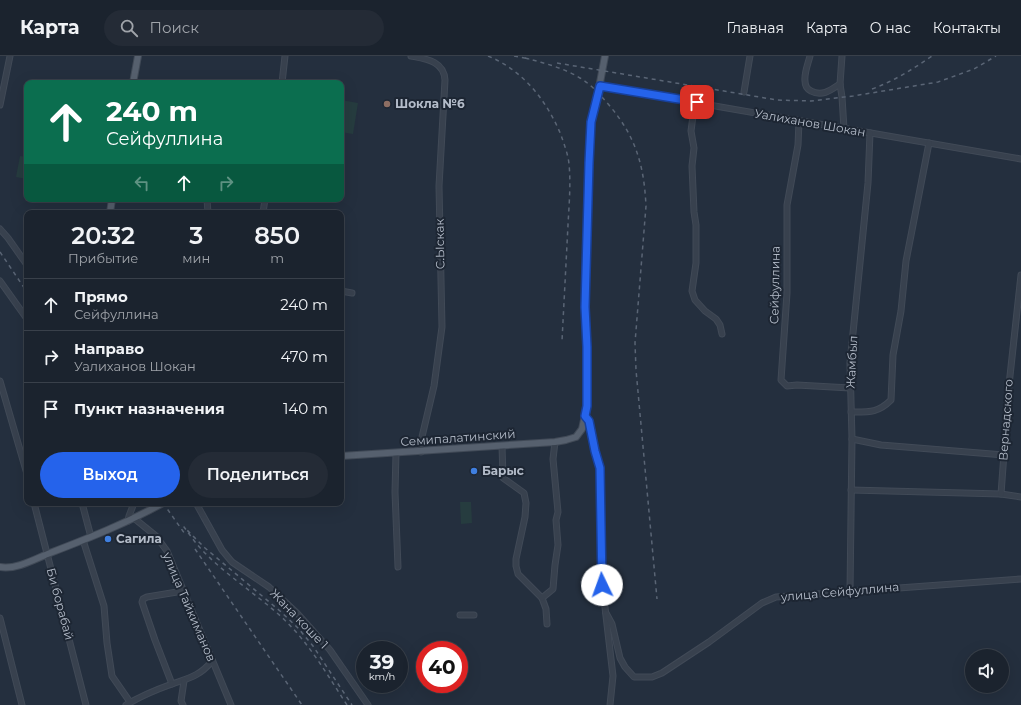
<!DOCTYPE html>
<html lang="ru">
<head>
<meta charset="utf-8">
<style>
	body { margin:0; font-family:Montserrat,sans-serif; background:#242b36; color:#f1f3f6; height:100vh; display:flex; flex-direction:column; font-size:15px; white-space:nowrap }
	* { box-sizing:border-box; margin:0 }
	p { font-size:13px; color:#a0a4aa }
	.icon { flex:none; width:22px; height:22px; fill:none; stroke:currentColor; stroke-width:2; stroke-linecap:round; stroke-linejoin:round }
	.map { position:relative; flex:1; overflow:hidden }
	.sheet { position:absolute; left:24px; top:154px; width:320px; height:296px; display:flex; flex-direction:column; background:#1b232e; border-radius:8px; box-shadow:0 4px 16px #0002,0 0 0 1px #39404a }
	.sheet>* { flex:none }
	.guide { position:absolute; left:24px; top:24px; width:320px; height:122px; border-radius:8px; box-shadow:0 4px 16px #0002,0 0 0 1px #39404a; background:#0b6e4f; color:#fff; overflow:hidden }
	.buttons { position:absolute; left:965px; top:593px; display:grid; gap:8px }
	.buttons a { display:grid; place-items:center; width:44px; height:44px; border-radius:50%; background:#1b232e; box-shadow:0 4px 16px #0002,0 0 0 1px #39404a; font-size:20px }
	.speed { position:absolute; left:356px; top:585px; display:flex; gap:8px; font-size:20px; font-weight:700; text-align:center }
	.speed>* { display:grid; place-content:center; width:52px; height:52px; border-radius:50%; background:#1b232e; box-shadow:0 4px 16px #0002,0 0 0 1px #39404a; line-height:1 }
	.speed small { font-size:10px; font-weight:400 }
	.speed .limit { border:6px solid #d22; background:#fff; color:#111 }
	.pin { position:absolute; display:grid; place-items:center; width:34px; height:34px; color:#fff; margin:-17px; border-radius:8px; box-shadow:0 2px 6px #0006 }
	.me { position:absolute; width:44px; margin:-22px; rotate:357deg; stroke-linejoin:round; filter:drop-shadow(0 0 3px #0008) }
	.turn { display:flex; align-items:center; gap:14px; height:84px; padding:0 16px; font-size:18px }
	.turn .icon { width:52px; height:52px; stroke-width:2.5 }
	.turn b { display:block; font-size:28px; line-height:34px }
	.lanes { display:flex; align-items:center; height:38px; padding:0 16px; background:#0003; justify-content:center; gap:20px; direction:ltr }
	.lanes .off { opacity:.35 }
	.eta { display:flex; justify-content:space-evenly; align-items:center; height:68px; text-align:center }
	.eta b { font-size:24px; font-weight:600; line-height:28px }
	.cta { display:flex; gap:8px; margin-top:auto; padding:8px 16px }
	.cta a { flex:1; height:46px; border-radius:24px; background:#2563eb; color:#fff; font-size:16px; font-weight:600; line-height:46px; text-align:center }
	.cta a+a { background:#242b36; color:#f1f3f6 }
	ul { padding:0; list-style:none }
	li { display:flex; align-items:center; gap:12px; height:52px; padding:0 16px; border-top:1px solid #39404a }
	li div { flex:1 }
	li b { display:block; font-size:15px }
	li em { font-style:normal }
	header { display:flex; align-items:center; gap:24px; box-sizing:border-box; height:56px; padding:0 20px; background:#1b232e; border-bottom:1px solid #39404a }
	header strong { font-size:19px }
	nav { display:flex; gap:22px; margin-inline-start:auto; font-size:14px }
	.search { width:280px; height:36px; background:#242b36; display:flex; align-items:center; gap:10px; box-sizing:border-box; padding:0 14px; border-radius:22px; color:#a0a4aa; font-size:15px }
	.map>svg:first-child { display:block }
</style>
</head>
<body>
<header>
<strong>Карта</strong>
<div class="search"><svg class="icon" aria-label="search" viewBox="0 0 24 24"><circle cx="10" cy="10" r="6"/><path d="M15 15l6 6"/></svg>Поиск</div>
<nav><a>Главная</a><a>Карта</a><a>О нас</a><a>Контакты</a></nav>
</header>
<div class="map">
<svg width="1021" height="649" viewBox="0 0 1021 649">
	<rect width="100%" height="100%" fill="#242f3e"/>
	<g fill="#263c3f">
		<polygon points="341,44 358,47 353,78 341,76"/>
		<polygon points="20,100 27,101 27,123 16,121"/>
		<polygon points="460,446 471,446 472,467 461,468"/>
	</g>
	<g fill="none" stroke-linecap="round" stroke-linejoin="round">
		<g stroke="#414a57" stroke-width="7">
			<g id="minor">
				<path d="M411,0C426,3 444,5 445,24L439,130L442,271L434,330L421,385V396"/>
				<path d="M810,0C808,8 804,17 805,25C805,29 807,33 811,35C822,41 831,34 840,28"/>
				<polyline points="842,0 840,28 842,41 844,73"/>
				<polyline points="282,27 285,0"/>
				<path d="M600,30C740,53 880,79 1021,103"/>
				<polyline points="744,36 750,0"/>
				<polyline points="697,46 693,60 691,75 694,92 692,110 694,156 696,169 696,207 692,235 695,244 705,255 716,263 720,269 722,278"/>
				<polyline points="0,49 10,0"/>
				<polyline points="799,65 798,89 787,149 787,237 781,324 787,330 797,329 850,332"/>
				<polyline points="207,143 208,157"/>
				<polyline points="263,157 265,143"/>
				<polyline points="0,173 8,182 27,209"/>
				<polyline points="0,225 27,263"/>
				<polyline points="341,235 352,237"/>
				<polyline points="0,325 27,418"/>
				<path d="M851,356C869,356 878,357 891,344L893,299L901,255L906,205L929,87"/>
				<polyline points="585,360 589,365 592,374 595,395 601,412 601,517 613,620 610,649"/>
				<polyline points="852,383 881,389 1004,399"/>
				<polyline points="502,390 503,422 524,437 526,447 525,461 516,503 516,510 518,518 542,542 546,553 547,568"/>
				<polyline points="396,397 395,436 398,511"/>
				<polyline points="851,434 1001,438 1021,441"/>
				<polyline points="1001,438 1009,329 1021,219"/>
				<polyline points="34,447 86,649"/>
				<polyline points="82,447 91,481"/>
				<polyline points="196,447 222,494 232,506 269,531 297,557 330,594 368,649"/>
				<polyline points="135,463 156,480 167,495 231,649"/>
				<polyline points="128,465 129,460 134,447"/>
				<polyline points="83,484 104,550 107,587 112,620 130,646"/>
				<polyline points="850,536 852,383 850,307 868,127 870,77"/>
				<polyline points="542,542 553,533 555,509 558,489 556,464 558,456 553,403 555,386"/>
				<polyline points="606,557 612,568 620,602 625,611 634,621 652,621 662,617 709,586 762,547 776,541 1021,523"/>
				<polyline points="460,559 474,559"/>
				<polyline points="0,562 22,649"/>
				<polyline points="172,628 155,584 142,546 143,543 147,541 183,535"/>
				<path d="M126,649C139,641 158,633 172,628C189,622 200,620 212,605"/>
				<polyline points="183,649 181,645 184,625"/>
			</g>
		</g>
		<g stroke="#414a57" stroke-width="8">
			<g id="major">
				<polyline points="133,27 138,0"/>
				<polyline points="110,157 112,143"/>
				<polyline points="341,400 555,386 566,384 576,381 582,373 587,350 587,291 585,251 590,84 591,66 598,37 605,0"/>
				<path d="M0,511C16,514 35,503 50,497C89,482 127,467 163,447"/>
			</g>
		</g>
		<use href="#minor" stroke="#38414e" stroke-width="5"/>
		<use href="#major" stroke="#56606e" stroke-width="6"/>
		<g stroke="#5a6575" stroke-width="1.5" stroke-dasharray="4 4" stroke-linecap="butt">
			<path d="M488,0C523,14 547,45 561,79C564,88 568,98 569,108C571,128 569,149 568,169C566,208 564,246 562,285"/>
			<polyline points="514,0 530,3"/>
			<path d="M525,2C544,7 564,12 580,22C592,29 600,39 609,49C636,81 644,109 646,150L635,287L636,314L657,543"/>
			<polyline points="557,7 777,44 811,45 853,40 938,26 974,13 996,0"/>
			<path d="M872,33C894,25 913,13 932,0"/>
			<polyline points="0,196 27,236"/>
			<polyline points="163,447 185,478"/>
			<polyline points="195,493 302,649"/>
			<path d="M347,649C326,617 307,583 277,557C253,536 225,518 203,495C196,488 190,479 184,471L205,492L280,555L298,572L313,590L352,649"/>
		</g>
	</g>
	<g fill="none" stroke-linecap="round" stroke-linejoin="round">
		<g stroke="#184099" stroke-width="10">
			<polyline id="route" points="602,529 600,412 595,395 589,365 585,360 587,350 587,291 585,251 589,107 591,66 600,30 697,46"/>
		</g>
		<use href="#route" stroke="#2563eb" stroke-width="7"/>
	</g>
	<circle fill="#8d6e63" stroke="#1d2633" stroke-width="1.5" cx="387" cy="48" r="4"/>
	<g fill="#3f7fe0" stroke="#1d2633" stroke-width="1.5">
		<circle cx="474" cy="415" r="4"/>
		<circle cx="108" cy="483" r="4"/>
	</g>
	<g text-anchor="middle" stroke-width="4" stroke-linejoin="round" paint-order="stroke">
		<g font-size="12" font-weight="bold" fill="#b4bcc9" stroke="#1d2633" text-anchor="start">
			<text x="395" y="52">Шокла №6</text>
			<text x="482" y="419">Барыс</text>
			<text x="116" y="487">Сагила</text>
		</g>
		<g font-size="12" fill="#b4bcc9" stroke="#1d2633">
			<text transform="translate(810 67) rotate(10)" y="4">Уалиханов Шокан</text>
			<text transform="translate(440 188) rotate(-91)" y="4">С.Ыскак</text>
			<text transform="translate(775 229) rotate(-89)" y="4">Сейфуллина</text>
			<text transform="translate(852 306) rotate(-87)" y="4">Жамбыл</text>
			<text transform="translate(1006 364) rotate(-86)" y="4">Вернадского</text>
			<text transform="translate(458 382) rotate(-4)" y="4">Семипалатинский</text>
			<text transform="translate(840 536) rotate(-5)" y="4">улица Сейфуллина</text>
			<text transform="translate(60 548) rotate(75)" y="4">Би борабай</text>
			<text transform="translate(189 551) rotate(67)" y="4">улица Тайкиманов</text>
			<text transform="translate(299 563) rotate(46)" y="4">Жана коше 1</text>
		</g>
	</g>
</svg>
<div class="buttons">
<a><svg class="icon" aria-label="sound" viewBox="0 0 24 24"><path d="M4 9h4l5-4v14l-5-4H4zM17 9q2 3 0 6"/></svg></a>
</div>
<div class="speed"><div>39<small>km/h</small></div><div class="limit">40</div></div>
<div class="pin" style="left:697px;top:46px;background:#d93025"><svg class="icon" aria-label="arrive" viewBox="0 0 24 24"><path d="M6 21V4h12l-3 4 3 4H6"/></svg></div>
<svg class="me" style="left:602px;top:529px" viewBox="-20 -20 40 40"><circle r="19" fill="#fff"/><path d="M0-13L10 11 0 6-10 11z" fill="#2563eb"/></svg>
<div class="guide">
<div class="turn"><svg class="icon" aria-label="ahead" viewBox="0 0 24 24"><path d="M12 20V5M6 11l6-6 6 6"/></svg><div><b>240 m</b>Сейфуллина</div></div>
<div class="lanes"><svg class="icon off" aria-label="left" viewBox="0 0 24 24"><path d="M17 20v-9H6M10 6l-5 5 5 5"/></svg><svg class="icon" aria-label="ahead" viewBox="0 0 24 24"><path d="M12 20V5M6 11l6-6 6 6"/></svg><svg class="icon off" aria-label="right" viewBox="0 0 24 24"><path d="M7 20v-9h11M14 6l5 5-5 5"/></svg></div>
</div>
<section class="sheet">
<div class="eta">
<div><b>20:32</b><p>Прибытие</p></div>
<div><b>3</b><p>мин</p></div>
<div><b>850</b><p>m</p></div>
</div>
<ul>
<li><svg class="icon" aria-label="ahead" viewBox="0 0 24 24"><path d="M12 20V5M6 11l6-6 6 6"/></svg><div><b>Прямо</b><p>Сейфуллина</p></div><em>240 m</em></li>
<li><svg class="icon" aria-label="right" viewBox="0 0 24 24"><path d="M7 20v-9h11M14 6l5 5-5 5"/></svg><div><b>Направо</b><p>Уалиханов Шокан</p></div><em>470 m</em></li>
<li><svg class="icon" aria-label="arrive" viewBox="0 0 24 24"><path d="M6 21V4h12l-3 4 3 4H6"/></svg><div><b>Пункт назначения</b></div><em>140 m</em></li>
</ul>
<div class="cta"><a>Выход</a><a>Поделиться</a></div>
</section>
</div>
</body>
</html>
